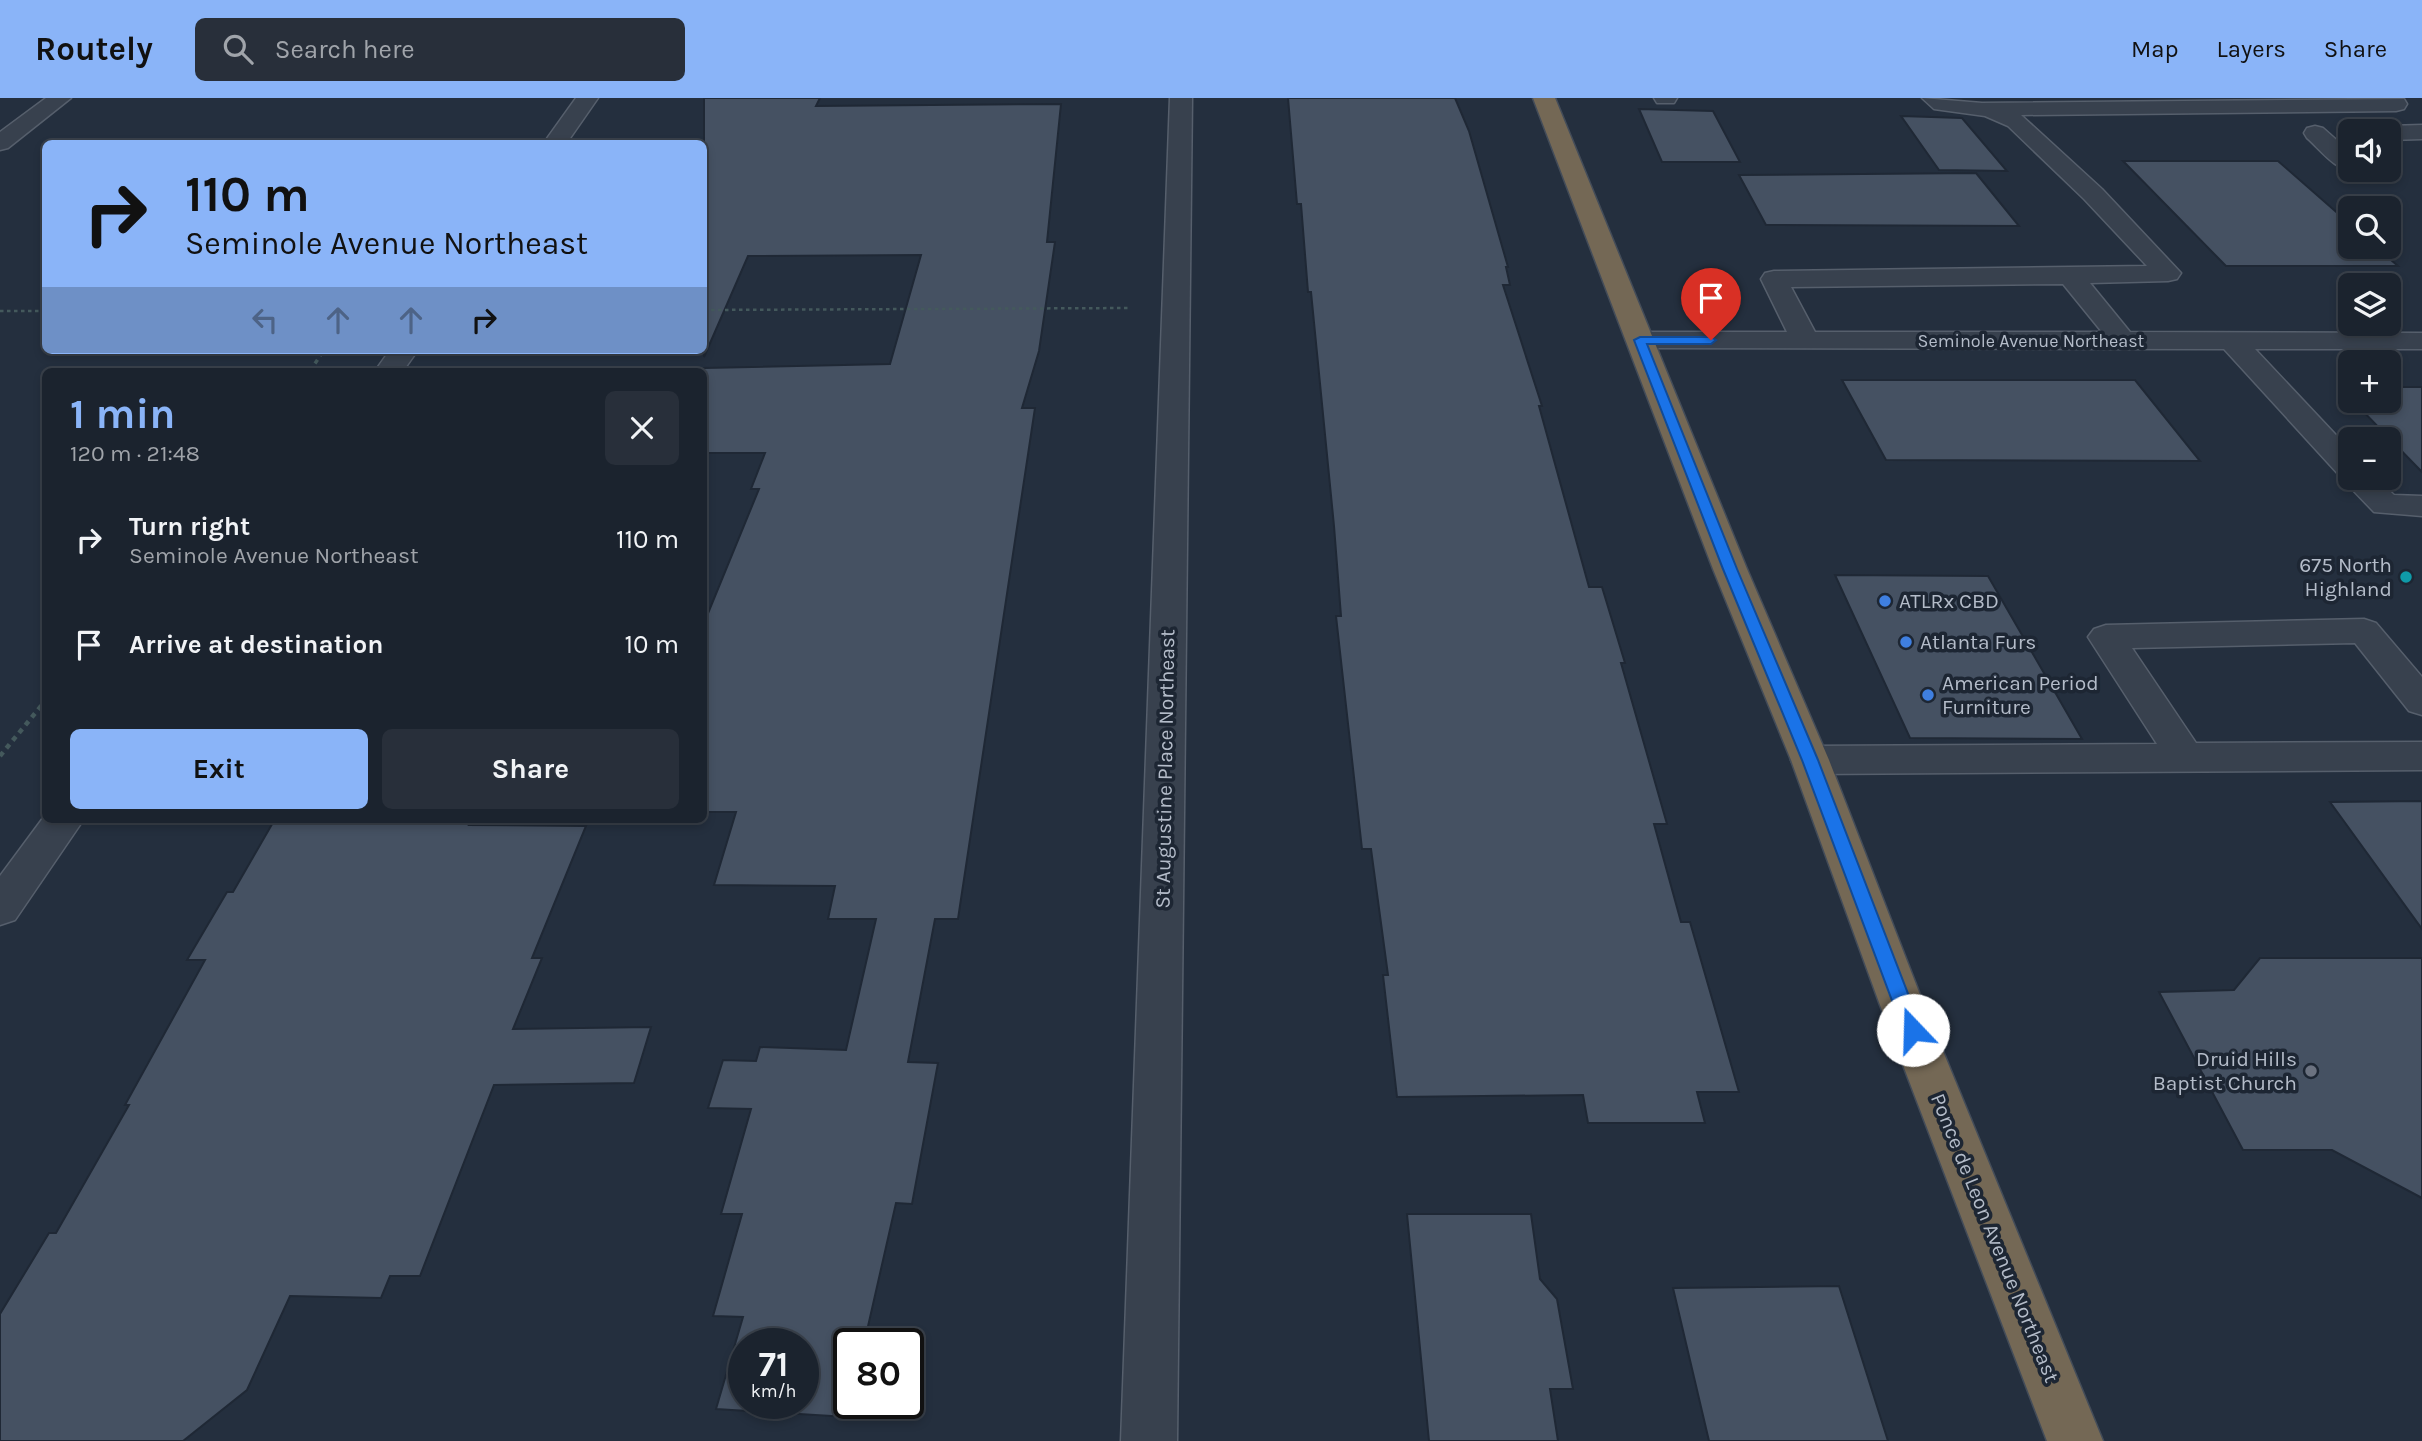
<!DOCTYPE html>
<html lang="en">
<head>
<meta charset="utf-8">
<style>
	body { margin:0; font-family:Karla,sans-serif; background:#282f3a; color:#f1f3f6; height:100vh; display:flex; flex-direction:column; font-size:26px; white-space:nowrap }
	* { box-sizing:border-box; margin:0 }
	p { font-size:23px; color:#a0a4aa }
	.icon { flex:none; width:38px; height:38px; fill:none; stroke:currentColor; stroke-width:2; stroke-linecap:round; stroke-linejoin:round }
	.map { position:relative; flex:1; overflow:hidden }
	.sheet { position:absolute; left:42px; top:270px; width:665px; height:455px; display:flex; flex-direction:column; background:#1b232e; border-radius:10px; box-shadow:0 4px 10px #0003,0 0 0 2px #39404a }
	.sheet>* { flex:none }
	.hud { position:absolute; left:42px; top:42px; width:665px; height:214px; border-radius:10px; box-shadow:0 4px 10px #0003,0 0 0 2px #39404a; background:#8ab4f8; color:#111; overflow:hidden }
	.fabs { position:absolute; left:2338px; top:21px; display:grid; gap:14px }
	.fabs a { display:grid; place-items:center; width:63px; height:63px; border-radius:10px; background:#1b232e; box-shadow:0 4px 10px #0003,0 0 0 2px #39404a; font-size:35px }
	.speed { position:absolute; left:728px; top:1230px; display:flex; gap:14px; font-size:35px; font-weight:700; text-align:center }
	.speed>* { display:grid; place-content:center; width:91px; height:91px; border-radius:50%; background:#1b232e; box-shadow:0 4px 10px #0003,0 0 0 2px #39404a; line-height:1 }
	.speed small { font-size:18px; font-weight:400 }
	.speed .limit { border:4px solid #111; border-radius:10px; background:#fff; color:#111 }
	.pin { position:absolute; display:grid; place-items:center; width:60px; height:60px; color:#fff; margin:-72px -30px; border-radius:50% 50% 50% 0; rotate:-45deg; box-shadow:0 0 7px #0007 }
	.pin .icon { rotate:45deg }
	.me { position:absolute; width:77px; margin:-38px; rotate:339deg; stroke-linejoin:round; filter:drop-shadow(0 0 5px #0008) }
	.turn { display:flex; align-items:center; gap:24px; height:147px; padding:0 28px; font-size:32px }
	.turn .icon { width:91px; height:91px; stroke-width:2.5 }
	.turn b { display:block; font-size:49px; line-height:60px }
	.lanes { display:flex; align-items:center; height:66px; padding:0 28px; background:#0003; justify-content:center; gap:35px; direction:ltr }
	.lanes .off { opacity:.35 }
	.round { display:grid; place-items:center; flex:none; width:74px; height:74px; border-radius:10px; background:#282f3a }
	.head { display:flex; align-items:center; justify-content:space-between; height:119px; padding:0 28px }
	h1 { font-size:42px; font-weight:700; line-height:52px; color:#8ab4f8 }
	.button { display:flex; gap:14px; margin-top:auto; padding:14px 28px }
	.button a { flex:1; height:80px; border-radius:10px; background:#8ab4f8; color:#111; font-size:28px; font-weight:700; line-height:80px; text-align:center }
	.button a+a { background:#282f3a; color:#f1f3f6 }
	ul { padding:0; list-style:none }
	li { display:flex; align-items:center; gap:21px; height:105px; padding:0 28px }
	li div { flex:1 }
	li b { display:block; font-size:26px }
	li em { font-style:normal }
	header { display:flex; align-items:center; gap:42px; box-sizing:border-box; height:98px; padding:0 35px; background:#8ab4f8; color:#111 }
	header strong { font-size:33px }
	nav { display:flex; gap:38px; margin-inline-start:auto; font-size:24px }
	.search { width:490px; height:63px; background:#282f3a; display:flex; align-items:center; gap:18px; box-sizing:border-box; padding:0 24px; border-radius:10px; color:#a0a4aa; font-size:26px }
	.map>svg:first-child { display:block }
</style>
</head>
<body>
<header>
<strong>Routely</strong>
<div class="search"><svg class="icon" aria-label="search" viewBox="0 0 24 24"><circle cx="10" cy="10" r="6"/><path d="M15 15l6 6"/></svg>Search here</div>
<nav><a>Map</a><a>Layers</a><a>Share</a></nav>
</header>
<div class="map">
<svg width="2422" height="1343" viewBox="0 0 2422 1343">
	<rect width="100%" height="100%" fill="#242f3e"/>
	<g fill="#455162" stroke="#1f2835" stroke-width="2" fill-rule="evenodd">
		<path d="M704,0H820L816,8L1061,6L1047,144H1055L1039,253L1022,310H1035L958,821H935L908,964L938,965L912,1106L896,1105L864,1246H849V1306H851L848,1319L716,1311L743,1219L713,1218L742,1116H721L751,1011L708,1010L723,962L756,963L760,949L846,952L876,821H828L835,788L714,787L736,714H704V525L759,391H751L765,355H704V270L890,266L921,157L748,158L704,259ZM744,1246H803V1306H744Z"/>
		<polygon points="1288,0 1455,0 1469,33 1508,169 1506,169 1510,187 1503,187 1542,308 1539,308 1589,489 1602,489 1625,565 1621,565 1667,726 1654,726 1681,824 1690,824 1739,994 1697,994 1705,1025 1588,1025 1583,997 1397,999 1383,877 1388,877 1371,751 1362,751 1336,518 1341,518 1334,428 1311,194 1308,194 1301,106 1297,106"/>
		<polygon points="1639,11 1713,13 1740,64 1662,64"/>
		<polygon points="1901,18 1962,20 2007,73 1939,72"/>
		<polygon points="2123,63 2278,63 2350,126 2350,149 2376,149 2398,168 2226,168"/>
		<polygon points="1976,75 2019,128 1766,127 1739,77"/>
		<polygon points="1842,282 2135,282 2200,363 1886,362"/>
		<polygon points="2389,289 2422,289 2422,374 2353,303 2389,303"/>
		<polygon points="1835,477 1988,478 2082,641 1910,640"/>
		<polygon points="2422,703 2422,831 2330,704"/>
		<polygon points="275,721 472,721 469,727 586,728 532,860 542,860 513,931 651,929 634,985 494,987 420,1178 390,1178 381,1200 290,1198 247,1292 183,1343 0,1343 0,1216 49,1135 56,1135 129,1007 125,1007 205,862 187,862 227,794 233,794"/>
		<polygon points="2260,860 2422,860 2422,1100 2332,1052 2243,1052 2159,894 2234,892"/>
		<polygon points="1407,1116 1531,1116 1540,1181 1557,1201 1573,1291 1550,1291 1558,1343 1429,1343"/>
		<polygon points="1839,1188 1888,1343 1709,1343 1673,1190"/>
	</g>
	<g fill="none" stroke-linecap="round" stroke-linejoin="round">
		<g stroke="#565f6c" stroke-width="3">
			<g id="minor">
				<polygon points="46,0 71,0 8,50 0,52 0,34"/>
				<polygon points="576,0 598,0 566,46 543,46"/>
				<polygon points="1170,0 1192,0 1177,1343 1121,1343"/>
				<polygon points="1654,0 1677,0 1674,5 1657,5"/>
				<path d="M1922,0L1982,5L2404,1L2407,6L2404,11L2396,13L2021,17L2102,91L2181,175L2177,181L2168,183L2090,185L2130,234L2422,235V251H2255L2350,352V380H2376L2394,397L2422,398V418L2374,414L2348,387L2345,378L2339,377L2224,251L1640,250L1630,248L1626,242L1630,236L1640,234H1787L1761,181L1765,175L1774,173L2147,168L2084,101L2008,28L1985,18L1934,11ZM2063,186L2102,234H1815L1791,189Z"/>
				<polygon points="2422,27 2422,41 2389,42 2389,33 2379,33 2389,28"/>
				<path d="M2315,28L2323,30L2350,54V72H2355C2337,75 2320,51 2307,40L2304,35L2307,30Z"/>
				<polygon points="390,252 418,252 403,273 375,273"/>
				<polygon points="2364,521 2376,525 2422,579 2422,617 2409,613 2355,545 2132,550 2196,645 2422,644 2422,672 1810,676 1796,672 1791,662 1796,652 1810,648 2157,646 2088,539 2094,531 2106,527"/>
				<polygon points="46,716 46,721 84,721 15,822 0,827 0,778"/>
			</g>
		</g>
		<g stroke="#434c59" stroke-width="3">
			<polygon id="highway" points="1533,0 1555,0 1747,471 1829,662 1924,907 2103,1343 2047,1343 1880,907 1791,662 1713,471"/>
		</g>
		<g stroke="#44595c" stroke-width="2.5" stroke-dasharray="3.5 3.5" stroke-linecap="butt">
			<polyline points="704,212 1130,210"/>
			<polyline points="0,213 46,213"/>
		</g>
		<polyline stroke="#44595c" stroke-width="3.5" stroke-dasharray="4.5 4.5" stroke-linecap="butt" points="310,273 324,252"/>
		<polyline stroke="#44595c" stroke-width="4.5" stroke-dasharray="5 5" stroke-linecap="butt" points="0,658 46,602"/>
		<use href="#minor" fill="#38414e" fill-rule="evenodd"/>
		<use href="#highway" fill="#746855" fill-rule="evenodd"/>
	</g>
	<polygon fill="#1a73e8" stroke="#114b97" stroke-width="2" points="1640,239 1711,239 1716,242 1711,246 1647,246 1737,471 1818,662 1922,932 1919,938 1913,940 1906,938 1903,932 1802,662 1723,471 1634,242"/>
	<circle fill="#0f9aa8" stroke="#1d2633" stroke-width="2.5" cx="2406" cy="479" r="7"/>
	<g fill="#3f7fe0" stroke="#1d2633" stroke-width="2.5">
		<circle cx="1885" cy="503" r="7"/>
		<circle cx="1906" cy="544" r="7"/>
		<circle cx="1928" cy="597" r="7"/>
	</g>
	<circle fill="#6b7280" stroke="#1d2633" stroke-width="2.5" cx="2311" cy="973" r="7"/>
	<g text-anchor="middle" stroke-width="7" stroke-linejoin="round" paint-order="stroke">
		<g font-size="18" fill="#b4bcc9" stroke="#1d2633">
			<text x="2031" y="249">Seminole Avenue Northeast</text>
		</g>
		<g font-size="21" fill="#b4bcc9" stroke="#1d2633" text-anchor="start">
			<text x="2392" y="474" text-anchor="end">675 North<tspan x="2392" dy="24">Highland</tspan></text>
			<text x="1899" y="510">ATLRx CBD</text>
			<text x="1920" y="551">Atlanta Furs</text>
			<text x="1942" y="592">American Period<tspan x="1942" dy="24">Furniture</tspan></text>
			<text x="2297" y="968" text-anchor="end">Druid Hills<tspan x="2297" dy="24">Baptist Church</tspan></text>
		</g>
		<g font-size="21" fill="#b4bcc9" stroke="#1d2633">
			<text transform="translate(1165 671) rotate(-89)" y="7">St Augustine Place Northeast</text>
			<text transform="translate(1995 1140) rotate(68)" y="7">Ponce de Leon Avenue Northeast</text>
		</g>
	</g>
</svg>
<div class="fabs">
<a><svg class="icon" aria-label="sound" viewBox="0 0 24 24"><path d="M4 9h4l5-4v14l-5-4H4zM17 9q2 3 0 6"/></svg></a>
<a><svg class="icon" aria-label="search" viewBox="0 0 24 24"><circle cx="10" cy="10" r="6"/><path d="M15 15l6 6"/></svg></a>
<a><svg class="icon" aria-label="layers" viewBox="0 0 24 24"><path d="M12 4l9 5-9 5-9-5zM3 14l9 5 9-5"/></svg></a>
<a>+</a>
<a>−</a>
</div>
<div class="speed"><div>71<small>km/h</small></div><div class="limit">80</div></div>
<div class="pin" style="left:1711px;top:242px;background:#d93025"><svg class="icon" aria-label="arrive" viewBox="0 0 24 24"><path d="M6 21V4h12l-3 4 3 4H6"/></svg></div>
<svg class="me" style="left:1913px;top:932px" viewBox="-20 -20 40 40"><circle r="19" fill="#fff"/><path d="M0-13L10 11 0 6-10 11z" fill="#1a73e8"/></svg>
<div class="hud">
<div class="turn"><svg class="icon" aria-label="right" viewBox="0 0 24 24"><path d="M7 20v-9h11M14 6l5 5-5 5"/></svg><div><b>110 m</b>Seminole Avenue Northeast</div></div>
<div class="lanes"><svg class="icon off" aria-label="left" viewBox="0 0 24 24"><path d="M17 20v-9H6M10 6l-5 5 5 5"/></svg><svg class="icon off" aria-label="ahead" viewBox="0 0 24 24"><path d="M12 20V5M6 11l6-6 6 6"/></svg><svg class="icon off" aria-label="ahead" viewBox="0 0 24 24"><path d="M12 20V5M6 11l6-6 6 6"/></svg><svg class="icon" aria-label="right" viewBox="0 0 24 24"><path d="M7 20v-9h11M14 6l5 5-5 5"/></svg></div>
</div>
<section class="sheet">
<div class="head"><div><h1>1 min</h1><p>120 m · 21:48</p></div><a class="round"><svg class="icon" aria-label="close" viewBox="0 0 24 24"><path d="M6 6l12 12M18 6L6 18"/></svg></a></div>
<ul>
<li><svg class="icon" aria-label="right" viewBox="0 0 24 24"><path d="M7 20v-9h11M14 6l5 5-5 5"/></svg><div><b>Turn right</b><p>Seminole Avenue Northeast</p></div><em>110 m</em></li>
<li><svg class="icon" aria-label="arrive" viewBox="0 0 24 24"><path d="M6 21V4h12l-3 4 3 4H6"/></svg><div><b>Arrive at destination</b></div><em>10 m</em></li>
</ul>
<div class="button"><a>Exit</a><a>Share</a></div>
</section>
</div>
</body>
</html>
